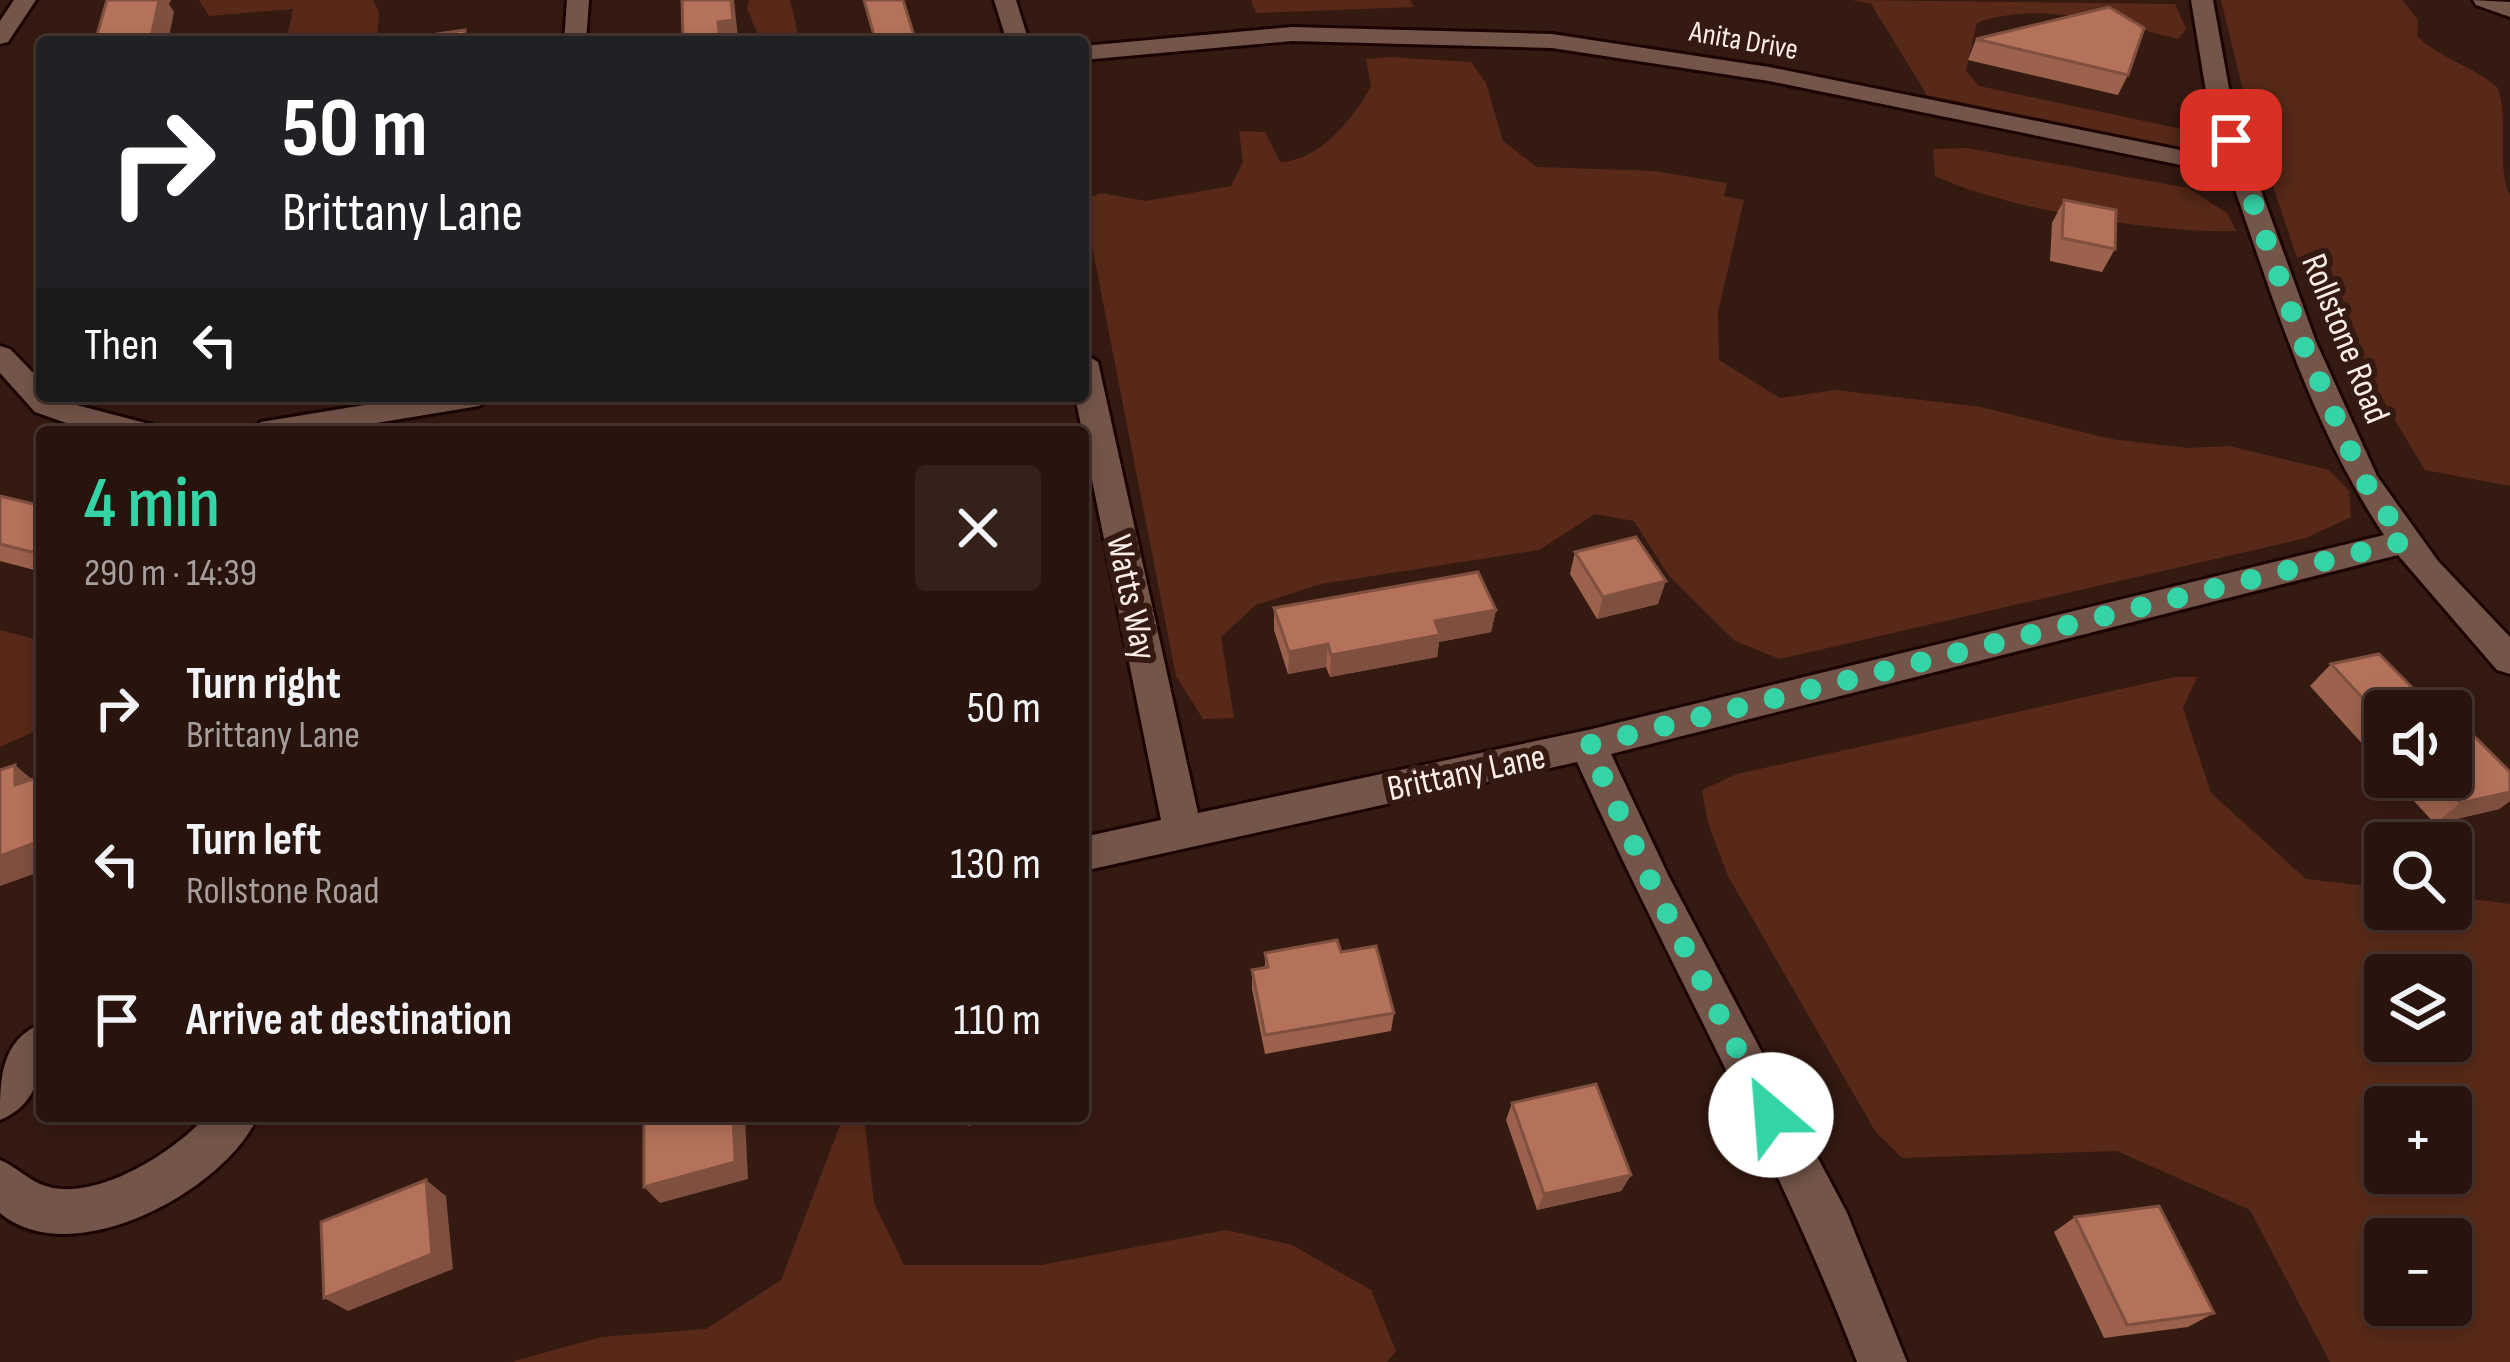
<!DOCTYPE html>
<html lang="en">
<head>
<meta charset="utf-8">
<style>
	body { margin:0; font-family:"Sofia Sans Condensed",sans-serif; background:#34211b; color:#f1f3f6; height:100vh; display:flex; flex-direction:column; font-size:45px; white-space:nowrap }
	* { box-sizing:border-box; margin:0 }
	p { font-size:39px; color:#a59e9d }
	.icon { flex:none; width:66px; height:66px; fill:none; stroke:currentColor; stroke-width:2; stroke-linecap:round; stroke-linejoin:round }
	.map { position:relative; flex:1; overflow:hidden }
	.details { position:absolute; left:36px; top:426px; width:1053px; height:696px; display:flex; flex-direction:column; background:#28140d; border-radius:12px; box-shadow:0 6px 18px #0003,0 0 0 3px #44332e }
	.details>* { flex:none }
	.banner { position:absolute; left:36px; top:36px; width:1053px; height:366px; border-radius:12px; box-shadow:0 6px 18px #0003,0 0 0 3px #44332e; background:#202124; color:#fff; overflow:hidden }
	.controls { position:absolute; left:2364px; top:690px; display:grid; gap:24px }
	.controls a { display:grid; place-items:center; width:108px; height:108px; border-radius:12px; background:#28140d; box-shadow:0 6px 18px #0003,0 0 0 3px #44332e; font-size:60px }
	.pin { position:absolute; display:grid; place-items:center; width:102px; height:102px; color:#fff; margin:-51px; border-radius:24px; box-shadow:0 6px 18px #0006 }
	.me { position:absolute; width:132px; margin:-66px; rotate:333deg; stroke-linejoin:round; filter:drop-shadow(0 0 9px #0008) }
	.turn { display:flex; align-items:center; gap:42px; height:252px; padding:0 48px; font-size:54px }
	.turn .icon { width:156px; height:156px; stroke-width:2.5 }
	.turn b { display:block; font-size:84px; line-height:102px }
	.then { display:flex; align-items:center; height:114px; padding:0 48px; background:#0003; gap:24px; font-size:45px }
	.round { display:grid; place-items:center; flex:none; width:126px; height:126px; border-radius:12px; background:#34211b }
	.overview { display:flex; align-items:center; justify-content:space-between; height:204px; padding:0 48px }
	h1 { font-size:72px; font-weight:600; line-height:90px; color:#35d4a7 }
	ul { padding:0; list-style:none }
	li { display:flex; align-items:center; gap:36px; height:156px; padding:0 48px }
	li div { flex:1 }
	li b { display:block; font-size:45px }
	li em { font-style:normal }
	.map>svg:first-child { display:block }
</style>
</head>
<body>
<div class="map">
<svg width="2510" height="1362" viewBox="0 0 2510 1362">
	<rect width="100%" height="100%" fill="#351a11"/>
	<g fill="#582918" fill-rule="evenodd">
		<polygon points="199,0 373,0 379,13 377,42 286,42 293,9 209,16"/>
		<polygon points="749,0 790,0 800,42 761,42 747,8"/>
		<polygon points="1251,0 1410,0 1414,7 1256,13"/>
		<path d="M1852,0L2175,4L2186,29L2178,39C2115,23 2038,0 1977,23L1966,71L1979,86L2187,130L2204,144L2182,148L1927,95L1871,4Z"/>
		<path d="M2221,0H2402L2418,20L2417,36C2441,59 2473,66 2497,87C2510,114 2495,165 2510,196V486L2425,470L2296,255L2249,115Z"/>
		<path d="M1388,57L1471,62L1486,83L1503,141L1537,167L1655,171L1727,183L1724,196L1744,200L1718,312L1719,360L1780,398L1836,390L1981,407L2111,439L2188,448L2229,446L2329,470L2349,491L2351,517L2306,538L1780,659L1735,641L1669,576L1634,521L1595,514L1539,550L1321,584L1256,605L1221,637L1234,718L1203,719L1176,676L1083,200L1101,193L1146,201L1231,186L1243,162L1239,131L1265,132L1280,162C1320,161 1352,119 1371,87L1366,59Z"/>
		<path d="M1967,148L2188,188L2227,213L2236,231C2159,234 2004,209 1935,176L1933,149Z"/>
		<polygon points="0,630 42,641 42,728 0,747"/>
		<path d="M2175,677H2197L2183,708L2211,793L2306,879L2385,888V909H2451V896L2510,904V1362H2330L2250,1210L2117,1151L1902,1158L1875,1131L1728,876L1708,823L1702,790L1737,774ZM2385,975H2451V1041H2385ZM2385,1107H2451V1173H2385ZM2385,1239H2451V1305H2385Z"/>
		<polygon points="857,1116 864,1116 874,1203 904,1265 1041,1265 1226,1230 1292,1245 1371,1290 1396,1351 1387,1362 511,1362 601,1337 706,1329 781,1280 842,1120"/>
	</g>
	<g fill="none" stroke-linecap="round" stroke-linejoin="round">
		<g stroke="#1b0400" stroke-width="6">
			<g id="street">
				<polygon points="14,0 36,0 8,42 0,44 0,21"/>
				<polygon points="567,0 589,0 586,42 564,42"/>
				<polygon points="994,0 1016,0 1029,42 1007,42"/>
				<path d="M2191,0H2213L2234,116L2316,342L2377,476L2438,561L2510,637V674L2497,670L2398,555L1611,754L1668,875L1847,1213L1907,1362H1857C1778,1156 1668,964 1577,762L1083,871V837L1161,820L1075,396H1083V353L1098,362L1198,813L1588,730L2384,535C2311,426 2273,298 2230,175L1769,81L1552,48L1292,41L1083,60V46L1292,27L1552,34L1769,67L2225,159L2210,116Z"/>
				<polygon points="2473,0 2510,2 2510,17 2476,5"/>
				<polygon points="0,346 10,349 42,382 42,396 153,425 157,432 92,432 35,412 0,373"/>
				<polygon points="419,396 494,396 479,406 322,432 246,432 261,422"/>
				<path d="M42,1023C42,1064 43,1102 0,1120C0,1079 0,1041 42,1023Z"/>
				<path d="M206,1116H258C226,1190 72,1274 0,1213V1160C15,1166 26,1178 40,1184C90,1206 174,1153 206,1116Z"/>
			</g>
		</g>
		<use href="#street" fill="#74554a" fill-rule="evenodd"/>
	</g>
	<g fill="#9c624d">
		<polygon points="1976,39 2128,75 2118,95 1968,60"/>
		<polygon points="2064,200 2115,249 2102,272 2050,261 2052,223"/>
		<polygon points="0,496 42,506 42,572 0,561"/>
		<polygon points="1575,552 1658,604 1597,619 1570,574"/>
		<polygon points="1274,608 1496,610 1491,632 1439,642 1437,657 1330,677 1326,667 1288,674 1274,630"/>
		<polygon points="2331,664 2385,711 2385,769 2310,686"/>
		<polygon points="2510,772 2510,801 2499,809 2435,824 2392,777 2451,777"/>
		<polygon points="1341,952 1394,1013 1391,1031 1265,1054 1252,989 1252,970 1265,968 1265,953"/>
		<polygon points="1512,1103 1631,1175 1621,1191 1537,1210 1506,1120"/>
		<polygon points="2075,1217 2214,1313 2188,1327 2104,1338 2054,1232"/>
	</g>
	<g fill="#7f503f">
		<polygon points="156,0 171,0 169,4 174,12 168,42 150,42"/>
		<polygon points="731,0 734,0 738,37 723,39 723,42 720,42 718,22"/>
		<polygon points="42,544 42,562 32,552"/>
		<polygon points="1666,581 1658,604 1597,619 1603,597"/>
		<polygon points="1496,610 1491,632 1439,642 1437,657 1330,677 1331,655 1435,621"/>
		<polygon points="1328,644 1326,667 1288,674 1289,652"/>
		<polygon points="15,765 40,786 15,785"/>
		<polygon points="2510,792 2510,801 2499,809 2435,824 2460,803"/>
		<polygon points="42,840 42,871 0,886 0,856"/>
		<polygon points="733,1116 745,1116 748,1179 660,1203 644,1187"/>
		<polygon points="964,1116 1006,1116 968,1126"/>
		<polygon points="1631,1175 1621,1191 1537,1210 1544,1194"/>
		<polygon points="426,1180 446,1196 453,1269 348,1311 324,1298"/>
	</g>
	<g fill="#b5725a" stroke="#7f503f" stroke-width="3">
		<polygon points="107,0 159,0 150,42 95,42"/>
		<polygon points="682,0 731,0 733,20 718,22 720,42 683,42"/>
		<polygon points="864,0 903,0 916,42 876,42"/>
		<polygon points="2109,7 2144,28 2128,75 1976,39"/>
		<polygon points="465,30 464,42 423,42 423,36"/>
		<polygon points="2064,200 2116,210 2115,249 2062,238"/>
		<polygon points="0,496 42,506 42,544 32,552 0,544"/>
		<polygon points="1636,537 1666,581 1603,597 1575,552"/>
		<polygon points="1478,572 1496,610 1435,621 1440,635 1331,655 1328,644 1289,652 1274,608"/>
		<polygon points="2379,654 2435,711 2385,711 2385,722 2331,664"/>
		<polygon points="2451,713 2510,772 2510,792 2460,803 2436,777 2451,777"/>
		<polygon points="15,765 15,785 42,776 42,840 0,856 0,770"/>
		<polygon points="1337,940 1341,952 1376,946 1394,1013 1265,1035 1252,970 1268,967 1265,953"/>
		<polygon points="1596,1084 1631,1175 1544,1194 1512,1103"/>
		<polygon points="644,1116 733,1116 735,1162 644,1187"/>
		<polygon points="426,1180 432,1254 324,1298 321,1222"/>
		<polygon points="2159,1206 2214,1313 2127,1325 2075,1217"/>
	</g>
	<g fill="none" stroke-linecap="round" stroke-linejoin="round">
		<polyline stroke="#35d4a7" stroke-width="21" stroke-dasharray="0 37.8" points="1771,1115 1653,886 1588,745 2405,541 2363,479 2302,342 2231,140"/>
	</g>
	<g text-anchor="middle" stroke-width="12" stroke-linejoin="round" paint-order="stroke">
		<g font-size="30" fill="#fdeee9" stroke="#351a11">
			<text transform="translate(1744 40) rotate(10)" y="10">Anita Drive</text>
		</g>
		<g font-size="36" fill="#fdeee9" stroke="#351a11">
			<text transform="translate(2347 338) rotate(68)" y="13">Rollstone Road</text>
			<text transform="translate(1133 597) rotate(78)" y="13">Watts Way</text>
			<text transform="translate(1466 771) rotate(-12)" y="13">Brittany Lane</text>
		</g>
	</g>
</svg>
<div class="controls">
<a><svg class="icon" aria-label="sound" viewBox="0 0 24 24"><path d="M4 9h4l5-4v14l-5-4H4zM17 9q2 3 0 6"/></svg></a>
<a><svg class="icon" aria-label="search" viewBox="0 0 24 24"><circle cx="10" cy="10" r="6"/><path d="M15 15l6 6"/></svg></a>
<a><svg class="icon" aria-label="layers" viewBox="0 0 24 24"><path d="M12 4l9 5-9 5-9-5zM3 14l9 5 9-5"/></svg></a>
<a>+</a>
<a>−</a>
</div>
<div class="pin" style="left:2231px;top:140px;background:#d93025"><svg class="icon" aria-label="arrive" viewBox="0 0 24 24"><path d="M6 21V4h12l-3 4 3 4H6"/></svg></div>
<svg class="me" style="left:1771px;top:1115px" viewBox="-20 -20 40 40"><circle r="19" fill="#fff"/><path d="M0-13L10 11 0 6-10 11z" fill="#35d4a7"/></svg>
<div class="banner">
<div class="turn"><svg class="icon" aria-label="right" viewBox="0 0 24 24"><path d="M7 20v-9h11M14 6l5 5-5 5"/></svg><div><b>50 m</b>Brittany Lane</div></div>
<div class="then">Then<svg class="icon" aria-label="left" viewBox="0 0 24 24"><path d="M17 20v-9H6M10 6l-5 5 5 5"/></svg></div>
</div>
<section class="details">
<div class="overview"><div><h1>4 min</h1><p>290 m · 14:39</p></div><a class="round"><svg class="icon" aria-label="close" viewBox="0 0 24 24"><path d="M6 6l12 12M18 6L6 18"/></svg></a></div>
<ul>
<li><svg class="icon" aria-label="right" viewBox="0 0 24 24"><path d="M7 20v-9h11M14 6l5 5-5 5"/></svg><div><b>Turn right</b><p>Brittany Lane</p></div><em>50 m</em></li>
<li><svg class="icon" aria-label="left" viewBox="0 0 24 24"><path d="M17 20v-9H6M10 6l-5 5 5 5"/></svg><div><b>Turn left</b><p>Rollstone Road</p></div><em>130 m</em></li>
<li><svg class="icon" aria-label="arrive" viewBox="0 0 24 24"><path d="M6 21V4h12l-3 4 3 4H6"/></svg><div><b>Arrive at destination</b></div><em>110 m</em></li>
</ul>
</section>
</div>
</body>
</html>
